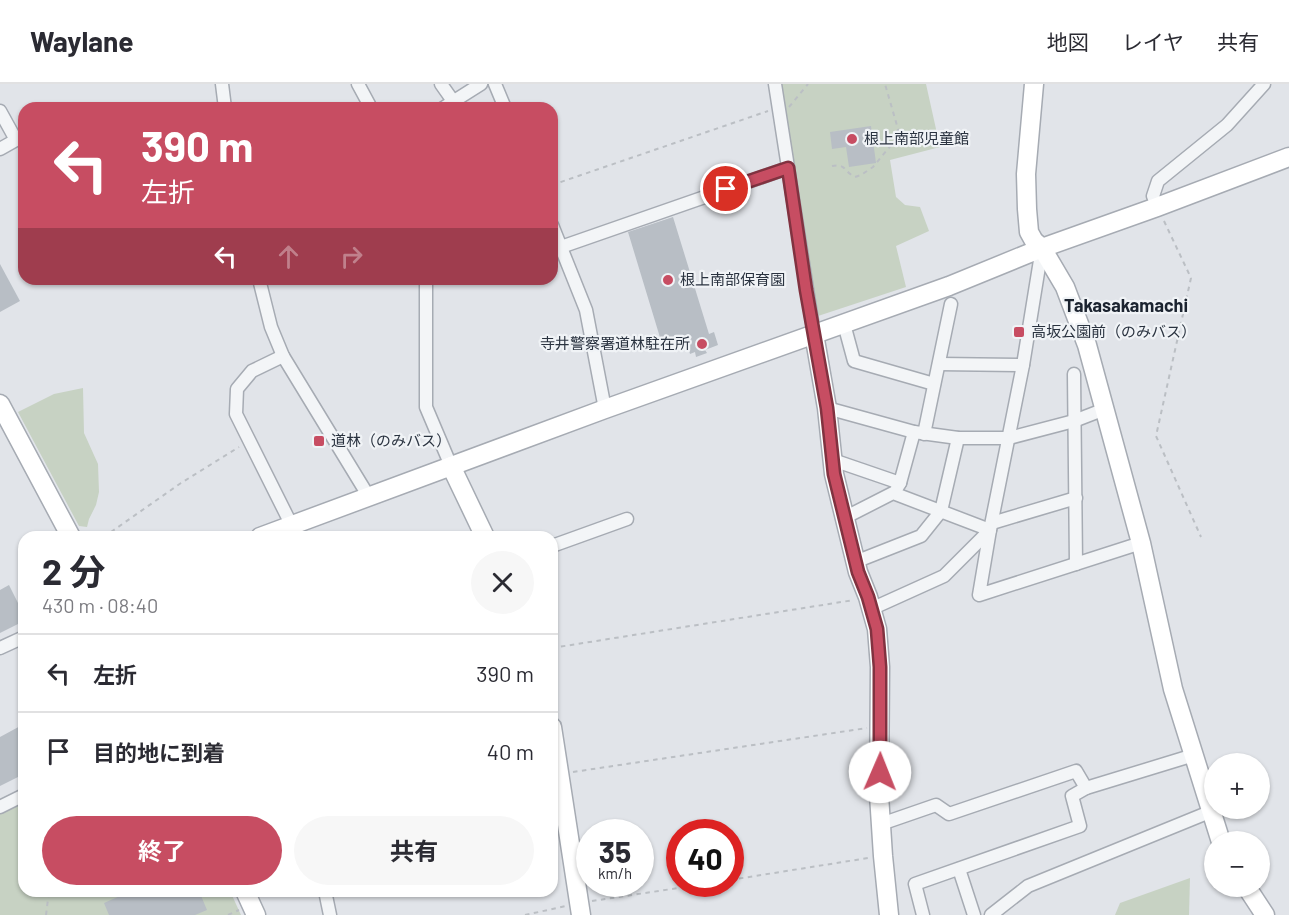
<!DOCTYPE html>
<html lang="ja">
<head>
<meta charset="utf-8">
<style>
	body { margin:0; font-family:Barlow,"Noto Sans JP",sans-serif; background:#f7f7f7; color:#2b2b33; height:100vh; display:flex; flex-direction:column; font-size:22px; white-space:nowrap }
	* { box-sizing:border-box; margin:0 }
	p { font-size:20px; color:#7c7c81 }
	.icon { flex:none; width:33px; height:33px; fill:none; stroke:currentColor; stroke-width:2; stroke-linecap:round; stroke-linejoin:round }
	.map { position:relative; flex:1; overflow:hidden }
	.side { position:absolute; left:18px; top:447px; width:540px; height:366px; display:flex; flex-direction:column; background:#fff; border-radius:18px; box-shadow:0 2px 4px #0004 }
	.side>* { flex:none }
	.guide { position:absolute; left:18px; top:18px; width:540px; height:183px; border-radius:18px; box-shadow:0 2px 4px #0004; background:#c74d62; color:#fff; overflow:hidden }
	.controls { position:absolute; left:1204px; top:669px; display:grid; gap:12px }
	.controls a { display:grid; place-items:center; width:66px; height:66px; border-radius:50%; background:#fff; box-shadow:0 2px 4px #0004; font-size:30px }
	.speed { position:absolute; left:576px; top:735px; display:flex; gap:12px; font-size:30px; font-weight:700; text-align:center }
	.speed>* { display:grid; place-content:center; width:78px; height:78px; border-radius:50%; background:#fff; box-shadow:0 2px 4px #0004; line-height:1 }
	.speed small { font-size:15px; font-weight:400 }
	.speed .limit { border:9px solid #d22; background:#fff; color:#111 }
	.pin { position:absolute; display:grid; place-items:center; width:51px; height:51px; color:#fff; margin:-26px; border:3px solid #fff; border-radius:50%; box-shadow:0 2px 6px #0007 }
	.me { position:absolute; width:66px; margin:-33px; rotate:1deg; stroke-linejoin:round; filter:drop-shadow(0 0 4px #0008) }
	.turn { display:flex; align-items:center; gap:21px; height:126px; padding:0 24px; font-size:27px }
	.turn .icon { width:78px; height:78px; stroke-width:2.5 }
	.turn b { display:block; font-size:42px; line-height:51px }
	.lanes { display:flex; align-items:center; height:57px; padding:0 24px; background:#0003; justify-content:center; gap:30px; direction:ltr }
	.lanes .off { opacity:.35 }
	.round { display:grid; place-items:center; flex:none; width:63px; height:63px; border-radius:32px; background:#f7f7f7 }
	.headline { display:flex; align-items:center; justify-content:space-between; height:102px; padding:0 24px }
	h1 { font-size:36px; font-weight:700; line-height:45px }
	.primary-button { display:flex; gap:12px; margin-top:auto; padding:12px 24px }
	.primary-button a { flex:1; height:69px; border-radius:36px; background:#c74d62; color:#fff; font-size:24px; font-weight:700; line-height:69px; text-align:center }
	.primary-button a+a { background:#f7f7f7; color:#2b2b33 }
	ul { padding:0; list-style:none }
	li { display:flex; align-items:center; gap:18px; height:78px; padding:0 24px; border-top:2px solid #e1e1e2 }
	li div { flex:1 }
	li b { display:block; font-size:22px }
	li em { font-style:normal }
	header { display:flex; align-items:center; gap:36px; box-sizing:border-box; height:84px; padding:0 30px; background:#fff; border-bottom:2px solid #e1e1e2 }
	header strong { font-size:28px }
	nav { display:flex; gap:33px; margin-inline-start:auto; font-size:21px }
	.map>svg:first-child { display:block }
</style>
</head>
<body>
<header>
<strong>Waylane</strong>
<nav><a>地図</a><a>レイヤ</a><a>共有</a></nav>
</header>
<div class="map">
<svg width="1289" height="831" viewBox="0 0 1289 831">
	<rect width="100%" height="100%" fill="#e1e4e9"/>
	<g fill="#c7d2c3">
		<polygon points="780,0 926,0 940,63 890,76 896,113 905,121 920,123 929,147 896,162 906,203 818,232 811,204"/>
		<polygon points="83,304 84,349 98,380 99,408 96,421 89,435 87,443 79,442 18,328 54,310"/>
		<polygon points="24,716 24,807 230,807 241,831 0,831 0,728"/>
		<polygon points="1190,794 1189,831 1115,831 1120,819"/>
	</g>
	<g fill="#b8bec5">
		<polygon points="871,42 876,79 849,83 846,63 832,65 830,48"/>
		<polygon points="673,133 709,250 714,248 718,261 705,266 707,269 696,273 695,268 690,270 685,252 662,260 628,148"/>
		<polygon points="0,180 20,217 0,228"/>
		<polygon points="9,501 24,531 24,537 0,549 0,506"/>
		<polygon points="24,640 24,690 0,702 0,653"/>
		<polygon points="118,807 199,807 207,826 195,831 109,831 104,819 120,812"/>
	</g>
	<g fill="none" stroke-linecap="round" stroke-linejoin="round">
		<g stroke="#a6abb3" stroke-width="15">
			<g id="street">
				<polyline points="222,0 225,24"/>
				<polyline points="358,0 371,24"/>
				<polyline points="441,0 453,17"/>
				<polyline points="495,0 505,24"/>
				<polyline points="775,0 814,250"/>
				<polyline points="443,24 481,0"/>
				<polyline points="0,27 16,56 0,65"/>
				<polyline points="1157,123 1153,112 1158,97 1227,41 1264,0"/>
				<polyline points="552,141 586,226 605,325"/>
				<polyline points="561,163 788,84"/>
				<polyline points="1042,164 1023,281 990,446 979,511 1141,459"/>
				<polyline points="259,195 271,243 283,272 369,413"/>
				<polyline points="426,195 426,323 451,382"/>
				<polyline points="844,240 854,277 934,300"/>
				<polyline points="283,272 252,287 237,305 236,330 292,442"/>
				<polyline points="939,280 1023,281"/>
				<polyline points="1074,290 1076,480"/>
				<polyline points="827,324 914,348 958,354 1009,354 1074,337 1105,325"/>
				<polyline points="924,350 951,220"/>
				<polyline points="833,376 900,399"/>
				<polyline points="897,404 900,399 914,348"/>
				<polyline points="844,434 893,409 990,446 944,492 871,525"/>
				<polyline points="992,439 1076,414"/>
				<polyline points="552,462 627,435"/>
				<polyline points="855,478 921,452 941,427 958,354"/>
				<polyline points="0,564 24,553"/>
				<polyline points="0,723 24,711"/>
				<polyline points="881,740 936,721 949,730 1076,687 1086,704"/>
				<polyline points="959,785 974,831"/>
				<polyline points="325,807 330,831"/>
				<polyline points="923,831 915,800 1080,742 1072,712 1086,704 1194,671"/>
				<polyline points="991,831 1028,802 1212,727"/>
			</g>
		</g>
		<g stroke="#a6abb3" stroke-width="21">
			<g id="secondary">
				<polyline points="1034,0 1026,90 1027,125 1029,148 1034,157 1042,164 1065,203 1087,261 1141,459 1173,605 1221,758"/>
				<polyline points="814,250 827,324 834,390 858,488 868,513 877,545 880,583 879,711 883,772 889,831"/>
				<polyline points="0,320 71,453"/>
				<polyline points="451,382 485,453"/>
				<polyline points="260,453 605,325 949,202 1042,164 1157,123 1289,73"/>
				<polyline points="552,643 581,831"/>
				<polyline points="1246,802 1265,831"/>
				<polyline points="245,807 256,831"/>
			</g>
		</g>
		<g stroke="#bbbfc4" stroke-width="2" stroke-dasharray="4.5 4.5" stroke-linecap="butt">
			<polyline points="789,23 808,0"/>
			<path d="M832,82C846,79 844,88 855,93L861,91L873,83L897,54L898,45L885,0"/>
			<polyline points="552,101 768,27"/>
			<polyline points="1164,137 1191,194 1156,352 1201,453"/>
			<polyline points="111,448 181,399 239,363"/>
			<polyline points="552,564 854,516"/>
			<polyline points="573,688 867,644"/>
			<polyline points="730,796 868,774"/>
			<polyline points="592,817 705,800"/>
			<polyline points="46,831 49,807"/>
			<polyline points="228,831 239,826"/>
			<polyline points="525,831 566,822"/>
		</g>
		<use href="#street" stroke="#f3f5f7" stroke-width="12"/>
		<use href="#secondary" stroke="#fff" stroke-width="18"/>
	</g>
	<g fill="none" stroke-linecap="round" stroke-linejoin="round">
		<g stroke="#813240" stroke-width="15">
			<polyline id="route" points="726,105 788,84 806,206 827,324 834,390 858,488 868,513 877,545 880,583 880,688"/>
		</g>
		<use href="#route" stroke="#c74d62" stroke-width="10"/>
	</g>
	<g fill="#c74d62" stroke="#f0f3f6" stroke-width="2">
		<circle cx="852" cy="55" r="6"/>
		<circle cx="668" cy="196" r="6"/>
		<rect x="1013" y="242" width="12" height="12" rx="3"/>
		<circle cx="702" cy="260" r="6"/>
		<rect x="313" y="351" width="12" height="12" rx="3"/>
	</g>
	<g text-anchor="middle" stroke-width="4.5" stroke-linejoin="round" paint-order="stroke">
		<g font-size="15" fill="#2a3340" stroke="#f0f3f6" text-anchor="start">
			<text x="864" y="60">根上南部児童館</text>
			<text x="680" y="201">根上南部保育園</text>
			<text x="1031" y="253">高坂公園前（のみバス）</text>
			<text x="690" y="265" text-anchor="end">寺井警察署道林駐在所</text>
			<text x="331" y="362">道林（のみバス）</text>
		</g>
		<g font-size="18" font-weight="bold" fill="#1c2430" stroke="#f0f3f6">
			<text x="1126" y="228">Takasakamachi</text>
		</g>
	</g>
</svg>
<div class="controls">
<a>+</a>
<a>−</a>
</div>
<div class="speed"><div>35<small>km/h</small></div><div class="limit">40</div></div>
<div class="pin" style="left:726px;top:105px;background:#d93025"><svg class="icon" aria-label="arrive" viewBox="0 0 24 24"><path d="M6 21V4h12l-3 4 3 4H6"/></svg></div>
<svg class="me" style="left:880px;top:688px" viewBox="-20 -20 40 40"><circle r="19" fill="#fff"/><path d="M0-13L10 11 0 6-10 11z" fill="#c74d62"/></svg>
<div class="guide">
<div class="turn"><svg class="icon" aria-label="left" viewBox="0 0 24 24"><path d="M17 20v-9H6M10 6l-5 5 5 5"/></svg><div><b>390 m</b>左折</div></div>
<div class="lanes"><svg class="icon" aria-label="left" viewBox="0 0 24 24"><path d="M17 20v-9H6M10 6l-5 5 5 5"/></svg><svg class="icon off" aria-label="ahead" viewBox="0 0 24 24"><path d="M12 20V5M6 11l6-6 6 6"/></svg><svg class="icon off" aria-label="right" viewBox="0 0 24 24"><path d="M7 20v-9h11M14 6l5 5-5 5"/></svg></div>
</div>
<section class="side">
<div class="headline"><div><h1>2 分</h1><p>430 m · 08:40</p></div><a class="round"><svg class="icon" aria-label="close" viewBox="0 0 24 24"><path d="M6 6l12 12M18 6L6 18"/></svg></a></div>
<ul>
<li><svg class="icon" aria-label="left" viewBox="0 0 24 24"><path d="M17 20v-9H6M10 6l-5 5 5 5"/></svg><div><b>左折</b></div><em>390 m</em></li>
<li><svg class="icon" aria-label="arrive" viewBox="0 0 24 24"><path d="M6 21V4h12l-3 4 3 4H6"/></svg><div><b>目的地に到着</b></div><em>40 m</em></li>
</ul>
<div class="primary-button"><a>終了</a><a>共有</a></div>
</section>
</div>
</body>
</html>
